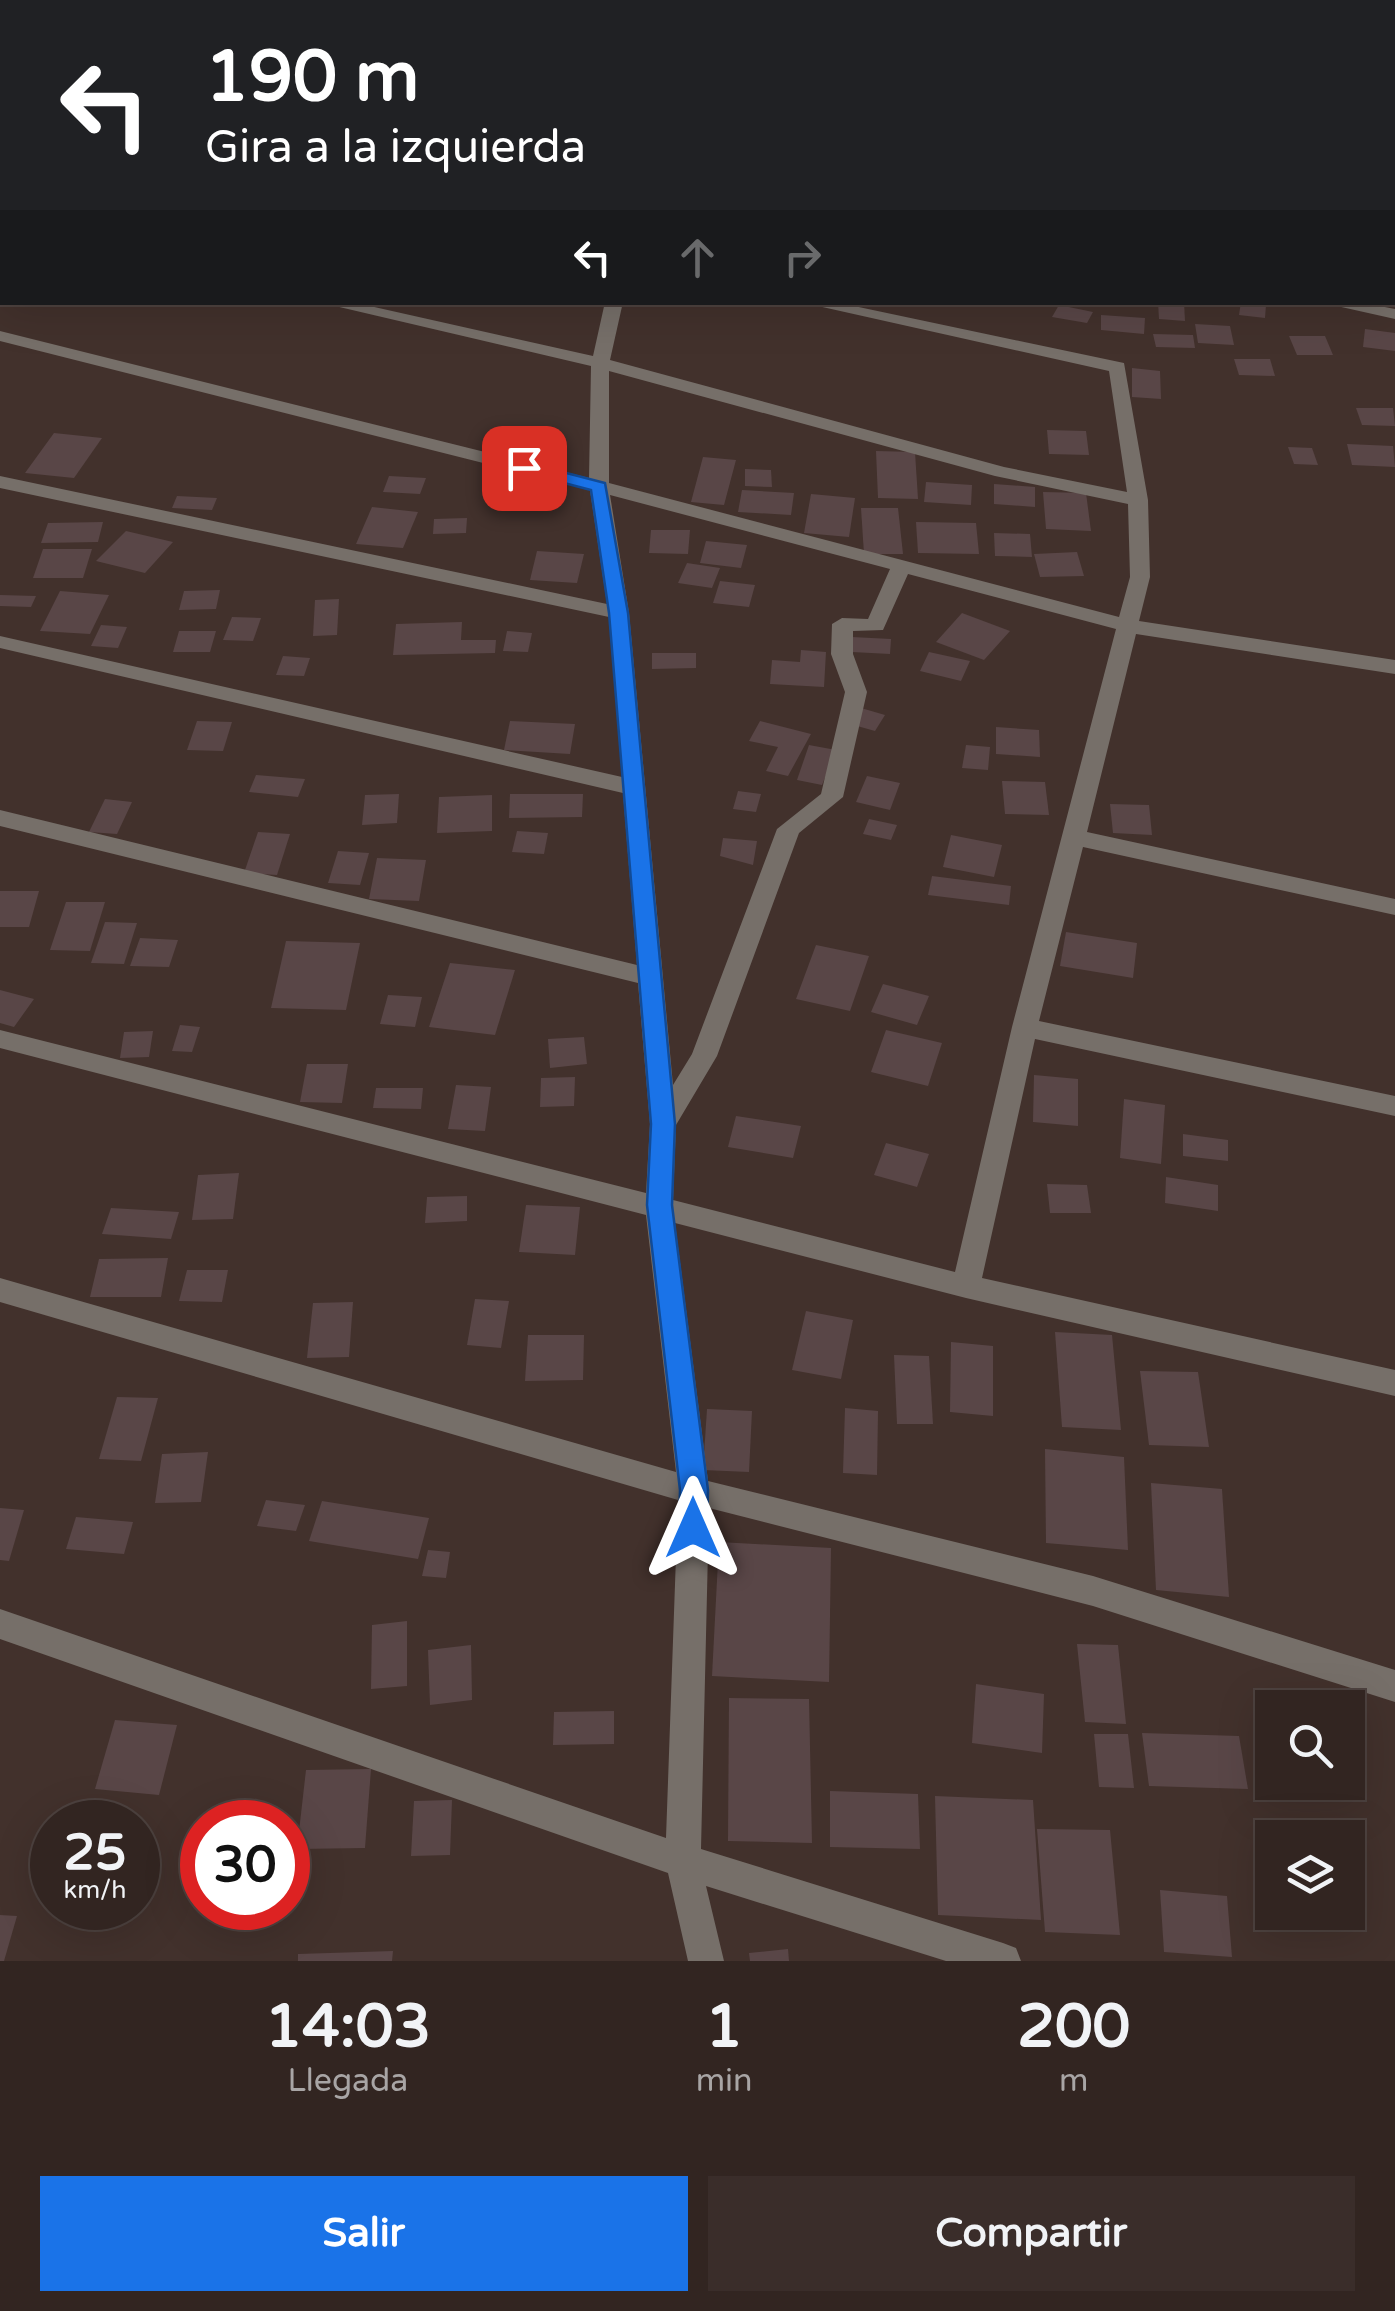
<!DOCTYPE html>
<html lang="es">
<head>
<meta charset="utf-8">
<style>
	body { margin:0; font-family:"Varela Round",sans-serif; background:#3a2d2a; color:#f1f3f6; height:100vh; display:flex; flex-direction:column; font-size:38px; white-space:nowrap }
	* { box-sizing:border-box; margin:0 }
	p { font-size:32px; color:#a8a5a5 }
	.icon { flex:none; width:55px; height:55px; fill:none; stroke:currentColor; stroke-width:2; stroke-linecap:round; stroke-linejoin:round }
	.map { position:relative; height:1961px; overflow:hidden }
	.details { display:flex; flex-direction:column; background:#322521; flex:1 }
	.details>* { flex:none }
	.hud { position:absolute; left:0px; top:0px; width:1395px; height:305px; box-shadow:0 10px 40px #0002,0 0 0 2px #4d423f; background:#202124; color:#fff; overflow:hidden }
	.buttons { position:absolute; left:1255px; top:1690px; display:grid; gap:20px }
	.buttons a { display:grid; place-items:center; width:110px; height:110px; border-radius:0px; background:#322521; box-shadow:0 10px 40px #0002,0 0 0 2px #4d423f; font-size:50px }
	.speed { position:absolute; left:30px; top:1800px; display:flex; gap:20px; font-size:50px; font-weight:700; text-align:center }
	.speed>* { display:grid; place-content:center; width:130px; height:130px; border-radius:50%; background:#322521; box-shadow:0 10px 40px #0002,0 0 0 2px #4d423f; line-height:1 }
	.speed small { font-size:25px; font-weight:400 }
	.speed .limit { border:15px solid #d22; background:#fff; color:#111 }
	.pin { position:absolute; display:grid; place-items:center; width:85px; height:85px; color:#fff; margin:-42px; border-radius:20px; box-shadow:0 5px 15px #0006 }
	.me { position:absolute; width:110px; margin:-55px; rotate:0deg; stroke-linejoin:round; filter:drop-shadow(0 0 8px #0008) }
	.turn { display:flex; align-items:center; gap:35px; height:210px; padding:0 40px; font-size:45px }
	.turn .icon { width:130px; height:130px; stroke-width:2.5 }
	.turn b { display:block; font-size:70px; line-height:85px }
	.lanes { display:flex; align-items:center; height:95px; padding:0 40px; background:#0003; justify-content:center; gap:50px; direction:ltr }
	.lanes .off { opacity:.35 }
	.eta { display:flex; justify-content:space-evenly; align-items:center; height:170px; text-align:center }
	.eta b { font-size:60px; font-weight:700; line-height:70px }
	.cta { display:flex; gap:20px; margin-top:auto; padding:20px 40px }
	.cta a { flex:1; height:115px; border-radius:0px; background:#1a73e8; color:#fff; font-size:40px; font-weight:700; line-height:115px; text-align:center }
	.cta a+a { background:#3a2d2a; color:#f1f3f6 }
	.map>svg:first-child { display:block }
</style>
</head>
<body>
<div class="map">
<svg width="1395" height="1961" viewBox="0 0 1395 1961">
	<rect width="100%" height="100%" fill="#42312c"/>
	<g fill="#594647">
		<polygon points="1158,302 1184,302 1185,321 1159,319"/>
		<polygon points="1241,302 1266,305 1265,318 1239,315"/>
		<polygon points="1059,305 1093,312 1087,323 1052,317"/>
		<polygon points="1101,315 1145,318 1144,334 1101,330"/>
		<polygon points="1195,324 1230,326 1234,345 1198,343"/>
		<polygon points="1365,329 1395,333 1395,351 1363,347"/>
		<polygon points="1153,334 1193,335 1195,348 1156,347"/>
		<polygon points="1289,336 1325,336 1333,355 1297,355"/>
		<polygon points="1234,359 1270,359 1275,376 1239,375"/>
		<polygon points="1132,368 1160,371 1161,399 1132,397"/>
		<polygon points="1356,408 1393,408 1395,426 1362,425"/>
		<polygon points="1047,430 1086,431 1089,455 1049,454"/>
		<polygon points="54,433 102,438 74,478 25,473"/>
		<polygon points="1347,444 1393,446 1395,467 1352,465"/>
		<polygon points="1288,447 1312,448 1318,465 1294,464"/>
		<polygon points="876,451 915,452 918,499 878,498"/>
		<polygon points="703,457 736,460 724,505 691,502"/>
		<polygon points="745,469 771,470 772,487 745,486"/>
		<polygon points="389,476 426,478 420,494 383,492"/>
		<polygon points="926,482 972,485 971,505 924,502"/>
		<polygon points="994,484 1035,487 1035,507 994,504"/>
		<polygon points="742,490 794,493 791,515 738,512"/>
		<polygon points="1043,492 1086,493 1091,531 1046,529"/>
		<polygon points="811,494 855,498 849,537 804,533"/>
		<polygon points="177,496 217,498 212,510 172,508"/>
		<polygon points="372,507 418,512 403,548 356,544"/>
		<polygon points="861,508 898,508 903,554 864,554"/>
		<polygon points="467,518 466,533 433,534 434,519"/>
		<polygon points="103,522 98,542 41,543 48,523"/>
		<polygon points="916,522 976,523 979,554 918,553"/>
		<polygon points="651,530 690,530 688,554 649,553"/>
		<polygon points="126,531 173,542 145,573 96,561"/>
		<polygon points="994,533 1030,534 1032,557 995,556"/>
		<polygon points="706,541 747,545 741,568 700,563"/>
		<polygon points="43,549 92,549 83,578 33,578"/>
		<polygon points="537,551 584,554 577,583 530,580"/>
		<polygon points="1077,552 1084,576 1040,577 1034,554"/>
		<polygon points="687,563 720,568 712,588 678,583"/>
		<polygon points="720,581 755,585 749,607 713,603"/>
		<polygon points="220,590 216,609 179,610 184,591"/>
		<polygon points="60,591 109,595 90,634 40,631"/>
		<polygon points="0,595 36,596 31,607 0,606"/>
		<polygon points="339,599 337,635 313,636 315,600"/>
		<polygon points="962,613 1010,631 984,660 936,642"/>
		<polygon points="232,617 261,618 253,641 223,640"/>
		<polygon points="462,622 461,640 496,640 495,653 393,655 396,624"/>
		<polygon points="101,625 127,627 118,648 91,646"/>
		<polygon points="179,631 216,631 210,652 173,652"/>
		<polygon points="507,631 532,633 528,652 503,651"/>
		<polygon points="852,637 891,639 890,654 852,652"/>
		<polygon points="801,650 826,652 824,687 770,684 772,660 800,662"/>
		<polygon points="929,652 970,661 961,681 920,671"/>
		<polygon points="652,653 696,653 696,668 652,669"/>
		<polygon points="283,656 310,658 304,676 276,675"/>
		<polygon points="861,708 885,715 875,731 850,724"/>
		<polygon points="197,721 232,722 223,751 187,750"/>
		<polygon points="510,721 575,724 570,754 504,750"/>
		<polygon points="760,721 811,734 788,776 766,771 778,747 749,741"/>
		<polygon points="996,727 1039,730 1040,757 996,754"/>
		<polygon points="809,745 836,750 822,785 797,780"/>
		<polygon points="966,745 990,747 988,770 962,768"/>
		<polygon points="256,775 305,779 298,797 249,792"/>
		<polygon points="867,776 900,783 890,810 856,802"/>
		<polygon points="1002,781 1045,782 1049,815 1005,814"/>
		<polygon points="738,791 761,794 756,812 733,809"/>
		<polygon points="399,794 397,823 362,825 365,795"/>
		<polygon points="510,794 583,794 582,817 509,818"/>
		<polygon points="492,795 492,831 437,833 439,797"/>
		<polygon points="105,799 132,802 117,834 89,832"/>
		<polygon points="1110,804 1149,805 1152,835 1113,833"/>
		<polygon points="869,819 897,825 891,840 863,834"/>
		<polygon points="517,831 548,833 544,854 512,852"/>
		<polygon points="258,832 290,834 277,875 244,873"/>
		<polygon points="951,835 1002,845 994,877 943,867"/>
		<polygon points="723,838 757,841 753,865 720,856"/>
		<polygon points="338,851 369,853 360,885 328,883"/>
		<polygon points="377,858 426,860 419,901 369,899"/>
		<polygon points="932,876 1011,886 1009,905 928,895"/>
		<polygon points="0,891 39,891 29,927 0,927"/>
		<polygon points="66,902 105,902 90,951 50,950"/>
		<polygon points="105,922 137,923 124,964 91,963"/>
		<polygon points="1066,932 1137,943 1133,978 1060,966"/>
		<polygon points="140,938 178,940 169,967 130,966"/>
		<polygon points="286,941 360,943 346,1010 271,1008"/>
		<polygon points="816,945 869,956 850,1011 796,999"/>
		<polygon points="450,963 515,970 495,1035 429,1027"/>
		<polygon points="883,984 929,996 917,1025 871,1012"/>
		<polygon points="0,990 34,999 14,1027 0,1023"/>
		<polygon points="388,995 422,997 415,1027 380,1024"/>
		<polygon points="180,1025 200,1027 192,1052 172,1051"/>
		<polygon points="886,1030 942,1043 928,1086 871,1072"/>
		<polygon points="153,1031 149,1057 120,1058 124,1032"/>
		<polygon points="584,1037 587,1064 550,1068 548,1039"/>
		<polygon points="307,1064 348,1064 342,1103 300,1102"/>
		<polygon points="1034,1075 1078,1079 1078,1126 1033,1122"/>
		<polygon points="575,1077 574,1106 540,1107 541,1078"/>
		<polygon points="456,1085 491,1087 485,1131 448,1129"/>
		<polygon points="376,1088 423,1088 421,1109 373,1108"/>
		<polygon points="1124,1099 1165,1105 1161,1164 1120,1158"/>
		<polygon points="736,1116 801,1126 793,1158 728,1147"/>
		<polygon points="1183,1134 1228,1140 1228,1161 1183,1156"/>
		<polygon points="886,1143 929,1154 917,1187 874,1175"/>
		<polygon points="239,1173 233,1219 192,1220 198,1175"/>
		<polygon points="1166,1177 1218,1185 1218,1211 1165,1203"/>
		<polygon points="1047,1184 1087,1185 1091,1213 1050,1213"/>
		<polygon points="467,1196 467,1221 425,1223 427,1197"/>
		<polygon points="526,1205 580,1207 575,1255 519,1252"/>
		<polygon points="111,1208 179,1212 171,1239 102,1234"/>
		<polygon points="168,1258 161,1297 90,1297 99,1259"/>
		<polygon points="187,1270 228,1270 222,1302 179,1301"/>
		<polygon points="475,1299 509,1301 501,1348 467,1345"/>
		<polygon points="353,1302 349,1357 307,1358 313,1303"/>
		<polygon points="806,1311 853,1320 841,1379 792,1370"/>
		<polygon points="1055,1332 1112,1335 1121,1430 1062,1427"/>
		<polygon points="528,1335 584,1335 583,1380 525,1381"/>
		<polygon points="951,1342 993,1346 993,1416 950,1412"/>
		<polygon points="894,1355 929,1356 933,1424 897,1424"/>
		<polygon points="1140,1371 1198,1372 1209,1447 1149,1445"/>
		<polygon points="117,1397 158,1398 141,1461 99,1459"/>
		<polygon points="845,1408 878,1411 877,1475 843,1473"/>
		<polygon points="707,1409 752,1411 749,1472 703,1470"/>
		<polygon points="1045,1449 1124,1457 1128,1550 1046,1543"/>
		<polygon points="208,1452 201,1502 155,1503 162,1454"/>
		<polygon points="1151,1483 1222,1489 1229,1597 1156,1590"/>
		<polygon points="266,1500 305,1505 296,1531 257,1526"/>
		<polygon points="322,1501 429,1518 418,1559 309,1541"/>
		<polygon points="0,1508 24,1510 9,1561 0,1560"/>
		<polygon points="76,1517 133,1522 124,1554 66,1549"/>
		<polygon points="719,1542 831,1548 829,1682 712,1676"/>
		<polygon points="428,1550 450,1552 446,1578 422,1576"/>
		<polygon points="407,1621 407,1686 371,1689 372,1625"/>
		<polygon points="1077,1644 1118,1645 1126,1724 1085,1722"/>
		<polygon points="471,1645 472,1700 430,1705 428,1650"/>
		<polygon points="976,1684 1044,1694 1042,1753 972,1743"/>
		<polygon points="729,1698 809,1699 812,1843 728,1841"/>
		<polygon points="614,1711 614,1744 553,1745 554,1712"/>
		<polygon points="115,1720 177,1725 159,1795 95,1789"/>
		<polygon points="1142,1733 1239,1736 1248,1789 1149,1786"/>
		<polygon points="1094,1734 1128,1734 1134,1788 1099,1787"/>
		<polygon points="371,1769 365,1848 297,1849 306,1770"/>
		<polygon points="830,1791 918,1794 920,1849 830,1847"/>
		<polygon points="935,1796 1033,1800 1041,1920 938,1915"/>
		<polygon points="452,1800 450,1855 411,1856 414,1801"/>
		<polygon points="1037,1829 1110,1830 1120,1935 1045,1932"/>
		<polygon points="1160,1890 1227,1896 1232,1957 1164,1952"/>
		<polygon points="0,1915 17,1916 4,1961 0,1961"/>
		<polygon points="788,1949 789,1961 750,1961 749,1953"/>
		<polygon points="393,1951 392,1961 298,1961 298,1954"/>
	</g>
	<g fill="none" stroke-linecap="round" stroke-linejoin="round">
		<g fill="#766f69" fill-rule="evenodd">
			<polygon points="276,0 300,0 301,2 278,2"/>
			<rect x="0" y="20" width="2" height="9"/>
			<polygon points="0,112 2,113 2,123 0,122"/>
			<polygon points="2,207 2,219 0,220 0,208"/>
			<polygon points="1392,213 1395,214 1395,224 1392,223"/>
			<path d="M318,302H352L593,356L605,302H623L610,360L1004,467L1127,492L1109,371L800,302H835L1124,363L1148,500L1150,577L1139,621L1395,660V674L1136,634L1087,832L1395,899V915L1083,847L1039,1021L1395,1096V1116L1035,1039L982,1278L1395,1370V1396L966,1298L675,1223L708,1481L1093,1576L1395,1670V1702L1093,1606L709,1508L701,1849L1003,1943L1016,1948L1021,1961H946L706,1886L724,1961H688L668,1873L0,1639V1609L666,1838L678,1500L0,1302V1278L676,1472L646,1215L0,1048V1030L646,1193L650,1124L638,983L0,826V810L637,965L623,793L0,648V636L622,777L609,617L0,488V476L607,604L590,490L0,341V331L589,478L591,366ZM609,371L995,476L1128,504L1130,577L1119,617L609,483ZM610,495L890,569L868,619L842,618L832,624L831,654L845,692L821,794L777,829L692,1054L673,1085L629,613ZM908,574L1116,629L1012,1027L955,1272L673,1200L676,1125L717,1056L799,833L843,797L867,692L853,654V631L883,630Z"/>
			<polygon points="1319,302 1359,302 1395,309 1395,319"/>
		</g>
	</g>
	<polygon fill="#1a73e8" stroke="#114b97" stroke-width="2.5" points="524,462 605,483 628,613 675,1124 672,1205 708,1490 707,1528 703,1536 693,1540 683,1536 679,1528 680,1490 647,1205 651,1124 609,613 591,490 518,471 518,464"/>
</svg>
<div class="buttons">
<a><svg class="icon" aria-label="search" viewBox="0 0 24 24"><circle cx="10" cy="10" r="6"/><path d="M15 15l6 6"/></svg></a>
<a><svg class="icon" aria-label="layers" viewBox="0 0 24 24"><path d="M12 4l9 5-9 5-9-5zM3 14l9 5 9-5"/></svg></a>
</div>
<div class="speed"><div>25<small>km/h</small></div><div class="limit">30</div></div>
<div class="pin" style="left:524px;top:468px;background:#d93025"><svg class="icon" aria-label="arrive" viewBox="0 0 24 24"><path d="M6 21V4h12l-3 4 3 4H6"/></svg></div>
<svg class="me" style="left:693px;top:1528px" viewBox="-20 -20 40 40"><path d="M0-17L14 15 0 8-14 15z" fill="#1a73e8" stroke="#fff" stroke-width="4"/></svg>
<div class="hud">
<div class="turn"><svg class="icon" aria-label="left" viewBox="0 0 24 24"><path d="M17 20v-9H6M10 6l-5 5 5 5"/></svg><div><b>190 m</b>Gira a la izquierda</div></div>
<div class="lanes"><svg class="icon" aria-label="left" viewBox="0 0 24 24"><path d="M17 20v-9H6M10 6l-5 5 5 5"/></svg><svg class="icon off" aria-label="ahead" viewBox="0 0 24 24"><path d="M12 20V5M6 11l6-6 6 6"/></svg><svg class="icon off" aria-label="right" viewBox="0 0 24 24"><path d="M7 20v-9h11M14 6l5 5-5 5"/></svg></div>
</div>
</div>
<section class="details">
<div class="eta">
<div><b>14:03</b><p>Llegada</p></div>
<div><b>1</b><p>min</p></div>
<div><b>200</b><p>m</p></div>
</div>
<div class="cta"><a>Salir</a><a>Compartir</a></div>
</section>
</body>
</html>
